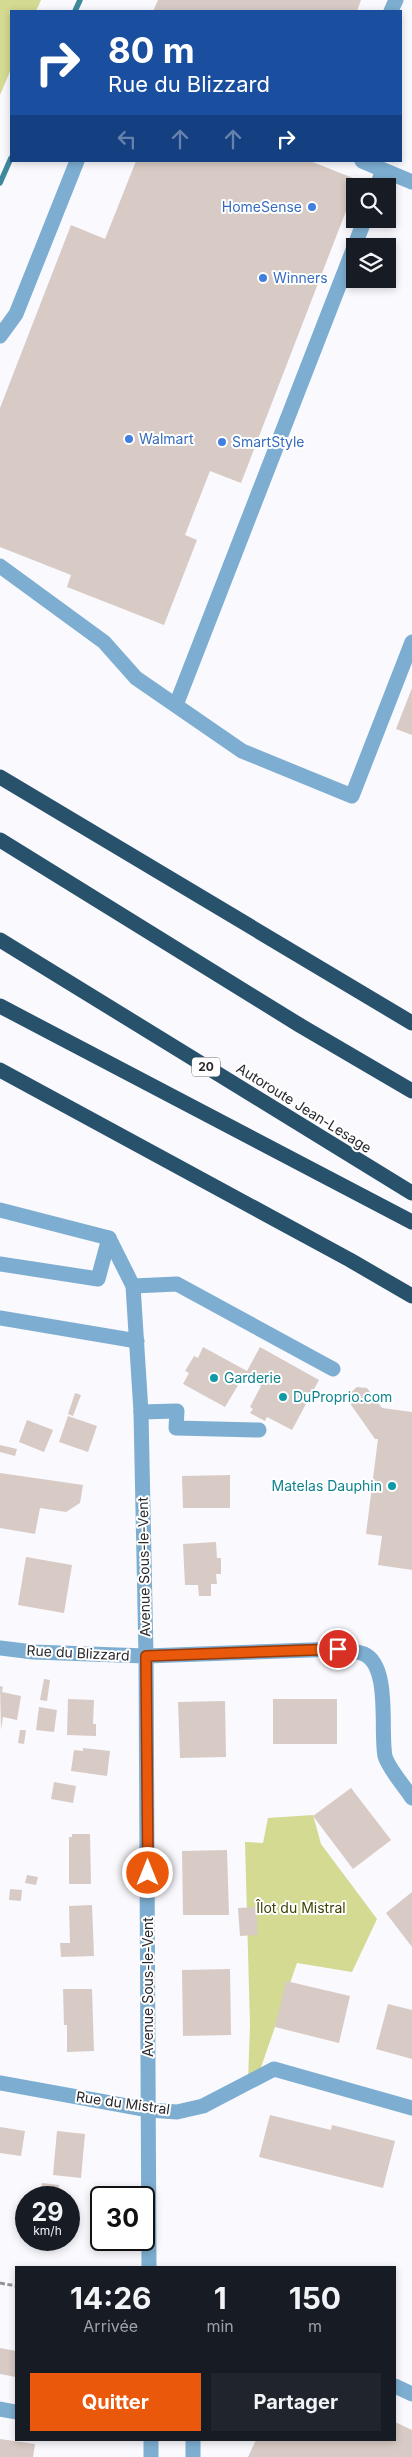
<!DOCTYPE html>
<html lang="fr">
<head>
<meta charset="utf-8">
<style>
	body { margin:0; font-family:Inter,sans-serif; background:#20242c; color:#f1f3f6; height:100vh; display:flex; flex-direction:column; font-size:19px; white-space:nowrap }
	* { box-sizing:border-box; margin:0 }
	p { font-size:16px; color:#9ea1a6 }
	.icon { flex:none; width:28px; height:28px; fill:none; stroke:currentColor; stroke-width:2; stroke-linecap:round; stroke-linejoin:round }
	.map { position:relative; flex:1; overflow:hidden }
	.side { position:absolute; left:15px; top:2266px; width:381px; height:175px; display:flex; flex-direction:column; background:#171b24; border-radius:0px; box-shadow:0 2px 8px #0003 }
	.side>* { flex:none }
	.banner { position:absolute; left:10px; top:10px; width:392px; height:152px; border-radius:0px; box-shadow:0 2px 8px #0003; background:#1a4fa0; color:#fff; overflow:hidden }
	.controls { position:absolute; left:346px; top:178px; display:grid; gap:10px }
	.controls a { display:grid; place-items:center; width:50px; height:50px; border-radius:0px; background:#171b24; box-shadow:0 2px 8px #0003; font-size:25px }
	.speed { position:absolute; left:15px; top:2186px; display:flex; gap:10px; font-size:25px; font-weight:700; text-align:center }
	.speed>* { display:grid; place-content:center; width:65px; height:65px; border-radius:50%; background:#171b24; box-shadow:0 2px 8px #0003; line-height:1 }
	.speed small { font-size:12px; font-weight:400 }
	.speed .limit { border:2px solid #111; border-radius:8px; background:#fff; color:#111 }
	.pin { position:absolute; display:grid; place-items:center; width:42px; height:42px; color:#fff; margin:-21px; border:2px solid #fff; border-radius:50%; box-shadow:0 1px 5px #0007 }
	.me { position:absolute; width:55px; margin:-28px; rotate:0deg; stroke-linejoin:round; filter:drop-shadow(0 0 4px #0008) }
	.turn { display:flex; align-items:center; gap:18px; height:105px; padding:0 15px; font-size:22px }
	.turn .icon { width:65px; height:65px; stroke-width:2.5 }
	.turn b { display:block; font-size:35px; line-height:42px }
	.lanes { display:flex; align-items:center; height:48px; padding:0 15px; background:#0003; justify-content:center; gap:25px; direction:ltr }
	.lanes .off { opacity:.35 }
	.eta { display:flex; justify-content:space-evenly; align-items:center; height:85px; text-align:center }
	.eta b { font-size:30px; font-weight:700; line-height:35px }
	.primary-button { display:flex; gap:10px; margin-top:auto; padding:10px 15px }
	.primary-button a { flex:1; height:58px; border-radius:0px; background:#ea580c; color:#fff; font-size:20px; font-weight:700; line-height:58px; text-align:center }
	.primary-button a+a { background:#20242c; color:#f1f3f6 }
	.map>svg:first-child { display:block }
</style>
</head>
<body>
<div class="map">
<svg width="412" height="2457" viewBox="0 0 412 2457">
	<rect width="100%" height="100%" fill="#f9f9fe"/>
	<g fill="#d4da91">
		<polygon points="0,0 41,0 36,11 11,11 11,69 0,95"/>
		<polygon points="313,1815 321,1844 377,1919 352,1972 297,1963 258,2076 248,2081 250,2025 245,1842 263,1843 268,1818"/>
	</g>
	<g fill="none" stroke-linecap="round" stroke-linejoin="round">
		<g stroke="#3f899c" stroke-width="5.5">
			<polyline points="75,11 80,0"/>
			<polyline points="0,183 11,158"/>
		</g>
	</g>
	<g fill="#d8cbc5">
		<polygon points="158,0 361,0 357,11 153,11"/>
		<polygon points="136,161 310,161 358,180 241,483 210,471 185,535 197,540 164,625 67,587 71,575 0,547 0,408 71,225 105,239"/>
		<polygon points="412,688 412,735 396,729"/>
		<polygon points="203,1347 247,1371 260,1347 319,1380 292,1430 267,1417 265,1421 250,1413 253,1409 250,1407 261,1386 243,1377 225,1407 183,1384 189,1373 185,1371 194,1356 198,1358"/>
		<polygon points="357,1387 367,1388 382,1408 412,1412 412,1570 378,1565 382,1536 366,1534 378,1439 375,1439 349,1402 350,1393"/>
		<polygon points="75,1393 81,1395 73,1416 68,1414"/>
		<polygon points="68,1416 97,1426 88,1452 59,1442"/>
		<polygon points="27,1420 53,1430 44,1452 19,1442"/>
		<polygon points="0,1445 17,1449 15,1456 0,1452"/>
		<polygon points="0,1473 83,1485 80,1503 66,1512 40,1508 35,1534 0,1528"/>
		<polygon points="230,1475 230,1508 183,1508 182,1476"/>
		<polygon points="216,1542 217,1558 221,1558 221,1574 216,1574 217,1584 211,1584 211,1596 199,1596 198,1585 185,1585 183,1544"/>
		<polygon points="26,1557 72,1565 64,1613 18,1605"/>
		<polygon points="44,1679 50,1680 47,1701 40,1700"/>
		<polygon points="0,1686 3,1687 2,1692 21,1696 17,1720 3,1717 1,1730"/>
		<polygon points="68,1699 94,1700 93,1724 96,1724 96,1736 67,1735"/>
		<rect x="273" y="1699" width="64" height="45"/>
		<polygon points="225,1701 226,1757 180,1758 178,1702"/>
		<polygon points="39,1707 57,1710 54,1732 36,1730"/>
		<polygon points="20,1730 26,1730 24,1744 18,1743"/>
		<polygon points="83,1748 110,1751 107,1776 71,1771 74,1750 83,1751"/>
		<polygon points="54,1782 76,1786 73,1803 51,1799"/>
		<polygon points="351,1788 391,1840 353,1869 313,1816"/>
		<polygon points="72,1834 90,1834 91,1884 69,1884 69,1837 72,1837"/>
		<polygon points="227,1850 229,1915 183,1915 182,1851"/>
		<polygon points="27,1875 38,1877 36,1885 25,1883"/>
		<polygon points="10,1889 22,1890 21,1901 9,1900"/>
		<polygon points="412,1892 412,1947 386,1913"/>
		<polygon points="92,1905 94,1956 61,1957 60,1943 70,1943 69,1906"/>
		<polygon points="256,1907 258,1935 240,1936 238,1908"/>
		<polygon points="230,1969 231,2035 183,2036 182,1970"/>
		<polygon points="286,1981 350,1996 339,2043 275,2027"/>
		<polygon points="63,1989 92,1989 94,2051 67,2052 67,2025 64,2025"/>
		<polygon points="388,2004 412,2010 412,2059 376,2049"/>
		<polygon points="270,2115 331,2130 332,2125 395,2141 383,2188 259,2157"/>
		<polygon points="0,2127 25,2131 21,2156 0,2153"/>
		<polygon points="57,2131 85,2134 81,2178 53,2175"/>
		<polygon points="42,2183 59,2185 58,2198 41,2198"/>
		<polygon points="0,2348 16,2351 16,2377 0,2374"/>
		<polygon points="395,2422 412,2430 412,2457 248,2457 256,2440 395,2440"/>
		<polygon points="0,2439 35,2444 33,2457 0,2457"/>
	</g>
	<g fill="none" stroke-linecap="round" stroke-linejoin="round">
		<polyline stroke="#919196" stroke-width="3" stroke-dasharray="5 2.5" stroke-linecap="butt" points="0,2283 16,2286"/>
		<g stroke="#7daed1" stroke-width="15">
			<polyline points="391,11 396,0"/>
			<polyline points="362,161 412,182"/>
			<polyline points="377,186 383,170"/>
			<polyline points="0,336 16,314 77,161"/>
			<polyline points="0,566 104,642 136,678 242,751 352,796 412,642"/>
			<polyline points="176,705 365,219"/>
			<polyline points="0,1210 109,1238 133,1286 141,1412 146,1656 149,2268"/>
			<polyline points="0,1264 98,1279 109,1238"/>
			<polyline points="133,1286 177,1284 333,1369"/>
			<polyline points="0,1318 137,1341"/>
			<polyline points="141,1412 177,1411 176,1428 259,1430"/>
			<path d="M0,1648L33,1652L146,1656L338,1649C346,1650 357,1651 364,1654C391,1666 380,1732 385,1756C388,1768 405,1787 412,1798"/>
			<polyline points="0,2083 149,2110 177,2112 203,2106 274,2069 412,2108"/>
			<polyline points="395,2386 412,2394"/>
			<polyline points="0,2409 16,2412"/>
			<polyline points="151,2440 151,2457"/>
			<polyline points="193,2457 193,2440"/>
		</g>
		<g stroke="#28516c" stroke-width="15">
			<polyline points="0,777 412,1023"/>
			<polyline points="0,840 301,1026 412,1091"/>
			<polyline points="0,940 412,1193"/>
			<polyline points="0,1006 412,1222"/>
			<polyline points="0,1070 350,1260 412,1296"/>
		</g>
	</g>
	<g fill="none" stroke-linecap="round" stroke-linejoin="round">
		<g stroke="#983908" stroke-width="12">
			<polyline id="route" points="148,1873 146,1656 338,1649"/>
		</g>
		<use href="#route" stroke="#ea580c" stroke-width="9"/>
	</g>
	<g fill="#3f7fe0" stroke="#fff" stroke-width="2">
		<circle cx="312" cy="207" r="5"/>
		<circle cx="263" cy="278" r="5"/>
		<circle cx="129" cy="439" r="5"/>
		<circle cx="222" cy="442" r="5"/>
	</g>
	<g fill="#0f9aa8" stroke="#fff" stroke-width="2">
		<circle cx="214" cy="1378" r="5"/>
		<circle cx="283" cy="1397" r="5"/>
		<circle cx="392" cy="1486" r="5"/>
	</g>
	<g text-anchor="middle" stroke-width="4" stroke-linejoin="round" paint-order="stroke">
		<rect fill="#fff" stroke="#69686c" stroke-width="1" x="192" y="1057.5" width="28" height="19" rx="4"/>
		<g font-size="12" font-weight="bold" fill="#29282d">
			<text x="206" y="1071">20</text>
		</g>
		<g font-size="14" fill="#366cbe" stroke="#fff" text-anchor="start">
			<text x="302" y="212" text-anchor="end">HomeSense</text>
			<text x="273" y="283">Winners</text>
			<text x="139" y="444">Walmart</text>
			<text x="232" y="447">SmartStyle</text>
		</g>
		<g font-size="14" fill="#29282d" stroke="#fff">
			<text transform="translate(304 1108) rotate(32)" y="5">Autoroute Jean-Lesage</text>
			<text transform="translate(144 1567) rotate(-91)" y="5">Avenue Sous-le-Vent</text>
			<text transform="translate(78 1653) rotate(3)" y="5">Rue du Blizzard</text>
			<text transform="translate(148 1987) rotate(-90)" y="5">Avenue Sous-le-Vent</text>
			<text transform="translate(123 2103) rotate(8)" y="5">Rue du Mistral</text>
		</g>
		<g font-size="14" fill="#0d838f" stroke="#fff" text-anchor="start">
			<text x="224" y="1383">Garderie</text>
			<text x="293" y="1402">DuProprio.com</text>
			<text x="382" y="1491" text-anchor="end">Matelas Dauphin</text>
		</g>
		<g font-size="14" fill="#3f4101" stroke="#fff">
			<text x="301" y="1913">Îlot du Mistral</text>
		</g>
	</g>
</svg>
<div class="controls">
<a><svg class="icon" aria-label="search" viewBox="0 0 24 24"><circle cx="10" cy="10" r="6"/><path d="M15 15l6 6"/></svg></a>
<a><svg class="icon" aria-label="layers" viewBox="0 0 24 24"><path d="M12 4l9 5-9 5-9-5zM3 14l9 5 9-5"/></svg></a>
</div>
<div class="speed"><div>29<small>km/h</small></div><div class="limit">30</div></div>
<div class="pin" style="left:338px;top:1649px;background:#d93025"><svg class="icon" aria-label="arrive" viewBox="0 0 24 24"><path d="M6 21V4h12l-3 4 3 4H6"/></svg></div>
<svg class="me" style="left:148px;top:1873px" viewBox="-20 -20 40 40"><circle r="17" fill="#ea580c" stroke="#fff" stroke-width="3"/><path d="M0-11L8 9 0 5-8 9z" fill="#fff"/></svg>
<div class="banner">
<div class="turn"><svg class="icon" aria-label="right" viewBox="0 0 24 24"><path d="M7 20v-9h11M14 6l5 5-5 5"/></svg><div><b>80 m</b>Rue du Blizzard</div></div>
<div class="lanes"><svg class="icon off" aria-label="left" viewBox="0 0 24 24"><path d="M17 20v-9H6M10 6l-5 5 5 5"/></svg><svg class="icon off" aria-label="ahead" viewBox="0 0 24 24"><path d="M12 20V5M6 11l6-6 6 6"/></svg><svg class="icon off" aria-label="ahead" viewBox="0 0 24 24"><path d="M12 20V5M6 11l6-6 6 6"/></svg><svg class="icon" aria-label="right" viewBox="0 0 24 24"><path d="M7 20v-9h11M14 6l5 5-5 5"/></svg></div>
</div>
<section class="side">
<div class="eta">
<div><b>14:26</b><p>Arrivée</p></div>
<div><b>1</b><p>min</p></div>
<div><b>150</b><p>m</p></div>
</div>
<div class="primary-button"><a>Quitter</a><a>Partager</a></div>
</section>
</div>
</body>
</html>
